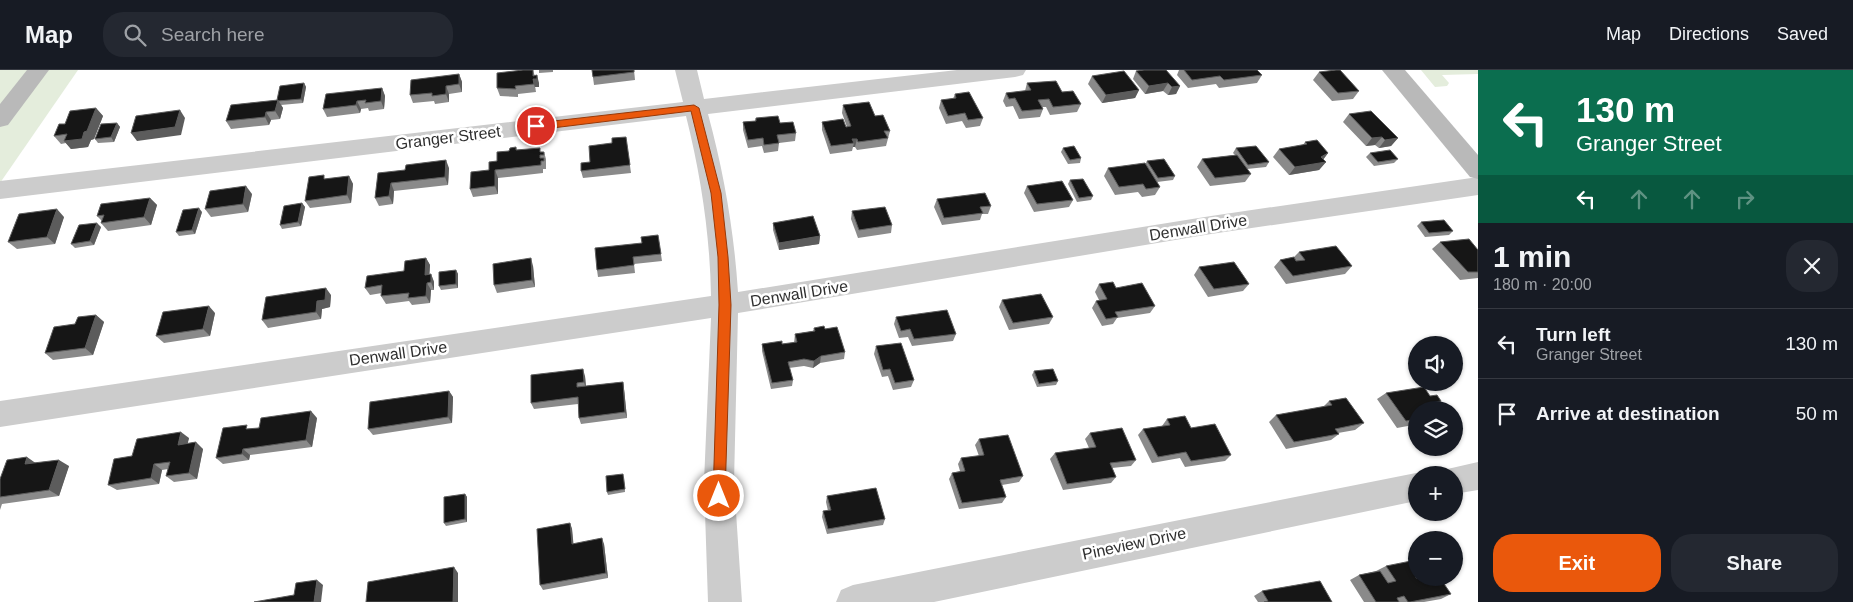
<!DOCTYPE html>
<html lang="en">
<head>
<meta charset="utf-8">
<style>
	body { margin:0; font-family:Arial,sans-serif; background:#242831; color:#f1f3f6; height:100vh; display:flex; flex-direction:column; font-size:19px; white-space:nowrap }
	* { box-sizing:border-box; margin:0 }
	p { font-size:16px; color:#9ea1a6 }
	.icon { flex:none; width:28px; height:28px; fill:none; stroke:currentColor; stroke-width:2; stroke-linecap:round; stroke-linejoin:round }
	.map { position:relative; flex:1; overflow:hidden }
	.sheet { display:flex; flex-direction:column; background:#171b24; width:375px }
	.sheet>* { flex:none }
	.guide { background:#0b6e4f; color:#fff; overflow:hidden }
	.tools { position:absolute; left:1408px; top:266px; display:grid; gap:10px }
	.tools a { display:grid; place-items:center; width:55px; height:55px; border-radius:50%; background:#171b24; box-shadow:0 1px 4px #0004; font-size:25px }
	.pin { position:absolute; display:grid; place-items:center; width:42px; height:42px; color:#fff; margin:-21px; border:2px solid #fff; border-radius:50%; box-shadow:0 1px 5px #0007 }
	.me { position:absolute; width:55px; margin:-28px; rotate:0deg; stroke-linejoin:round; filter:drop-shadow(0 0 4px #0008) }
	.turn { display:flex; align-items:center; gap:18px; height:105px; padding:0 15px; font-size:22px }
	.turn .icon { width:65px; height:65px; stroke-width:2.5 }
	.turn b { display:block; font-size:35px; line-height:42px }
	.lanes { display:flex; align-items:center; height:48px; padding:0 15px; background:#0003; justify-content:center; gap:25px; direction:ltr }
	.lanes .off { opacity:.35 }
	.round { display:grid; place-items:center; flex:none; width:52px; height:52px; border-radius:20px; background:#242831 }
	.overview { display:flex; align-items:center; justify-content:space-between; height:85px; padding:0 15px }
	h1 { font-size:30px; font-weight:600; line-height:38px }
	.primary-button { display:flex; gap:10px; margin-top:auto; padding:10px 15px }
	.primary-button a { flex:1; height:58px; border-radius:20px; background:#ea580c; color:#fff; font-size:20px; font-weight:600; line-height:58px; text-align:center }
	.primary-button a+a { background:#242831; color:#f1f3f6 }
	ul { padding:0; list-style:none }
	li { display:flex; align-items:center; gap:15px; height:70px; padding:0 15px; border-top:1px solid #363941 }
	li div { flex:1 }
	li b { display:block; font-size:19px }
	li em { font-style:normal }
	header { display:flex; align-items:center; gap:30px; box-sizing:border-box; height:70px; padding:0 25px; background:#171b24; border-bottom:1px solid #363941 }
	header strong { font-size:24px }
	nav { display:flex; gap:28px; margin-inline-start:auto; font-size:18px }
	.search { width:350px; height:45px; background:#242831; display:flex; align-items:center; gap:12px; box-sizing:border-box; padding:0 18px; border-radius:20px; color:#9ea1a6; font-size:19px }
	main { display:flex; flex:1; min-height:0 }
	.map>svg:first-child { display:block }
</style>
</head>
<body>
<header>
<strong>Map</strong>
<div class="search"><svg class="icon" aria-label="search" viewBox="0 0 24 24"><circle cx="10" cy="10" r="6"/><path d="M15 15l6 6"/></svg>Search here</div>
<nav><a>Map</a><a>Directions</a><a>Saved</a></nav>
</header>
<main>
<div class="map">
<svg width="1478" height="532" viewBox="0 0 1478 532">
	<rect width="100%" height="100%" fill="#fff"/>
	<g fill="#e4eddc">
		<polygon points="0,0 78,0 0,113"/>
		<polygon points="1421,0 1478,0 1478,4 1442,5 1449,13 1447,16 1435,17"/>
	</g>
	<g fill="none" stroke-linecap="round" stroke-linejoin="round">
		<g fill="#ccc" fill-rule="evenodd">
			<path d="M675,0H697L704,29L957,0H1026L1023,5L1015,7L708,44C724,103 734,161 738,222L1211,146L1478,107V125L1211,164L738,243L734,412L742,532H708L704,412L711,248L0,357V331L711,226C710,165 701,106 686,46L0,129V111L683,32Z"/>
			<polygon points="1478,392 1478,420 1454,424 1454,405 1441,405 1443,400"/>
			<polygon points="1416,403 1422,405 1416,405 1416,431 934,532 836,532 841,520 853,515"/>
		</g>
		<g fill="#b9b9b9" fill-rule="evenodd">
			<polygon points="27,0 49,0 8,55 0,57 0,34"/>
			<polygon points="1382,0 1405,0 1478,85 1478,109 1470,107"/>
		</g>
	</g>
	<g fill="#8a8a8a">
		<polygon points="539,0 553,0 553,2 539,3"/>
		<polygon points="592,0 634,0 635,10 594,15"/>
		<polygon points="1179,0 1257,0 1262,5 1257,13 1219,18 1216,14 1188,18 1177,5"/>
		<polygon points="1136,1 1180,16 1176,24 1168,25 1163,21 1145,24 1133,9"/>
		<polygon points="1319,2 1359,21 1353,29 1332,31 1313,10"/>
		<polygon points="459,4 462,12 462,22 449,24 449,32 435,34 434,31 413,33 410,25"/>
		<polygon points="537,5 539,17 535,17 536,22 518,24 518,27 500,26 497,18"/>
		<polygon points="1092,6 1139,20 1135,28 1102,33 1088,14"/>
		<polygon points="304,13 306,17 303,33 281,35 283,38 280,49 271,50 269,55 231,59 226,51 277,30"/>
		<polygon points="1027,13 1062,22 1081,34 1077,42 1050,45 1046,37 1042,37 1043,39 1040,47 1019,49 1013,36 1006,37 1003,31 1006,23 1025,21"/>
		<polygon points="382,18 385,26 384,39 369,41 368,38 361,39 360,43 327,47 323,39"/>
		<polygon points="955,24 983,48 980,56 966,58 962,51 946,54 939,38 941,30 953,29"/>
		<polygon points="843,35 875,46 890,61 886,76 857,80 855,77 853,77 852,81 830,84 822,60 822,52 847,57 842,43"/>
		<polygon points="96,38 103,46 94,69 91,70 88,77 71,79 66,73 61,74 54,66 65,54"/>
		<polygon points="1349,44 1398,68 1391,76 1379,78 1375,75 1366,76 1343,52"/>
		<polygon points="756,48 780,53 796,63 795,71 779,73 778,81 764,83 762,76 748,78 743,60 743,52 755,51"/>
		<polygon points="117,53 120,57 114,72 98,73 95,69"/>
		<polygon points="626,67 631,103 583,108 581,101 590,92"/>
		<polygon points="1305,72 1328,83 1323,90 1326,92 1319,100 1289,105 1273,87 1279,79 1303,75"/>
		<polygon points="516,77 517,80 544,82 546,89 546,99 543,99 543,103 498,108 498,124 473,127 470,119 489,100 497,91 509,81"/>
		<polygon points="1063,78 1081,88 1080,93 1068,94 1061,82"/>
		<polygon points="1236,78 1269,92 1266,97 1247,99 1251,104 1245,112 1210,116 1197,97 1202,89 1235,85 1233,83"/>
		<polygon points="1370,83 1398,89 1394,93 1374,96 1366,87"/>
		<polygon points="1147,91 1175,106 1173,110 1157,112 1160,117 1155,125 1142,127 1138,122 1115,125 1104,106 1108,98 1145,95"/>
		<polygon points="449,98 448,115 394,121 393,134 379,136 375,128 378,103"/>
		<polygon points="349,106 353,114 351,133 310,138 305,131 326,109"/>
		<polygon points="1070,110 1093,126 1091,130 1077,132 1068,114"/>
		<polygon points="1027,116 1073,130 1069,137 1034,142 1024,123"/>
		<polygon points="252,124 248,142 211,147 205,139"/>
		<polygon points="150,128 157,135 151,155 108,161 101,153 102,151 97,146"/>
		<polygon points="937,129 991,136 988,144 982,144 980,150 942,155 934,137"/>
		<polygon points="302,133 305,137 301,156 282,159 280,155"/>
		<polygon points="852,141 892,155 891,163 858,168 851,149"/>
		<polygon points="202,142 195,164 179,166 176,162"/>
		<polygon points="64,147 55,174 17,179 8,172"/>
		<polygon points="1421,152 1453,161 1449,165 1425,167 1417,156"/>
		<polygon points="773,153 820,166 819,174 779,180 773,160"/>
		<polygon points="101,157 94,175 75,178 71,174"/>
		<polygon points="658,165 662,191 634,194 635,203 598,207 597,200 642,173"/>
		<polygon points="1440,172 1478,180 1478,208 1460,210 1432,179"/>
		<polygon points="1299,182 1352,196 1345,204 1286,214 1274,197 1280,190 1294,187"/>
		<polygon points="426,188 430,195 429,204 431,204 434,212 434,220 431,220 430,233 412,235 409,231 386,234 381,226 382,223 370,225 365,218 404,201"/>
		<polygon points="533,196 535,217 497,223 494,215"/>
		<polygon points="1199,197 1249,214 1243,221 1208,227 1194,205"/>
		<polygon points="456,200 458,204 458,218 441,220 439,216"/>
		<polygon points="1099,214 1116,218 1155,236 1150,243 1117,248 1113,254 1102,256 1092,238 1096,231 1099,230 1095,222"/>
		<polygon points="331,225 330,237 322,239 321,249 268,258 262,250"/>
		<polygon points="1002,230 1053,247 1049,254 1009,260 999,237"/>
		<polygon points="215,243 210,266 164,273 156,266"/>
		<polygon points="96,245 104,252 93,285 53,290 45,283 75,254"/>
		<polygon points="896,247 956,264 953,271 912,276 908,267 899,268 894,254"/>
		<polygon points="814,258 825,259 845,282 844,289 820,293 813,298 804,296 789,298 793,310 792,316 771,319 762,281 762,274 782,274 794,273 795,264 813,261"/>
		<polygon points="876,276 914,310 911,317 893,320 888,306 882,307 874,284"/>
		<polygon points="1034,301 1058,311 1056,315 1037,317 1032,305"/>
		<polygon points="585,306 586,316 623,312 624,319 627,348 581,354 579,348 578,334 534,339 531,333"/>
		<polygon points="449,321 453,327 452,353 373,365 368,359"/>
		<polygon points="1386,323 1430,326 1441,331 1437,334 1416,340 1416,359 1413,355 1397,358 1377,329"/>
		<polygon points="1329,331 1364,353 1355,360 1338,363 1339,364 1331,370 1286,379 1269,352 1276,345 1323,337"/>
		<polygon points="317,348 312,377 250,385 249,390 223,394 216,388 251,359"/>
		<polygon points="1167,349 1191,358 1231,385 1225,391 1185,397 1180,388 1152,393 1138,365 1143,359 1162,356"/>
		<polygon points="1090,363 1136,390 1131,396 1112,398 1116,407 1111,413 1063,420 1050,389 1055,383 1089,378 1085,369"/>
		<polygon points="189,368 187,374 203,379 197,409 174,412 166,406 168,399 162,400 159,414 117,420 108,415 132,386"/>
		<polygon points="979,369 1023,406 1019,412 1002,415 1006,427 1002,433 959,439 949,409 952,403 960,401 958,394 961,388 979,386 975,375"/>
		<polygon points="36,393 69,396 59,426 2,434 0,440 0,409"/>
		<polygon points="624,407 625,422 608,425 607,422"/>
		<polygon points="465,424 467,427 467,452 446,456 444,453"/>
		<polygon points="827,426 885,449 883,455 827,464 822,447 823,441 828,441 826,432"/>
		<polygon points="570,453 572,459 573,474 604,474 608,508 543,520 540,515"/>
		<polygon points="1386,496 1451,524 1441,529 1424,532 1364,532 1350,510 1359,505 1376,501"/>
		<polygon points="1262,521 1332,532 1258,532 1254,526"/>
	</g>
	<g fill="#5c5c5c">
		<polygon points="533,0 535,7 537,5 539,13 539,17 535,17 536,22 534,14"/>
		<polygon points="459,4 462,12 462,22 459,14"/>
		<polygon points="304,13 306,17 303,33 301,29"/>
		<polygon points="1168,13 1163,21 1145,24 1149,16"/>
		<polygon points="446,16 449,24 449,32 446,24"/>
		<polygon points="1180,16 1176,24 1168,25 1172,17"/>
		<polygon points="382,18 385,26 384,39 381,31"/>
		<polygon points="1139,20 1135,28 1102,33 1106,25"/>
		<polygon points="278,30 283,38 280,49 275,41"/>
		<polygon points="357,31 361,39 360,43 356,35"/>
		<polygon points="96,38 103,46 94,69 91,70 88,77 71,79 64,71"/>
		<polygon points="180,40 185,48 181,65 137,71 131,63"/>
		<polygon points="266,42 271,50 269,55 265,47"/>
		<polygon points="117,53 120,57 114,72 111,67"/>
		<polygon points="1382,67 1375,75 1366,76 1372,68"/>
		<polygon points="1398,68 1391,76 1379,78 1385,70"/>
		<polygon points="852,69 857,69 855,77 853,77 854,73"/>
		<polygon points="1328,83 1322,91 1326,92 1319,100 1289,105 1295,97 1321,87"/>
		<polygon points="446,90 449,98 448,115 445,107"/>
		<polygon points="495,100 498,108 498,124 495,116"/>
		<polygon points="349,106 353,114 351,133 347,125"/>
		<polygon points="391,113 394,121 393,134 389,126"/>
		<polygon points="246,116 252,124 248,142 243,134"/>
		<polygon points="150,128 157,135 151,155 144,147"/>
		<polygon points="302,133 305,137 301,156 298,152"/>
		<polygon points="199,138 202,142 195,164 192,160"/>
		<polygon points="57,139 64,147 55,174 47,167"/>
		<polygon points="97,153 101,157 94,175 90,171"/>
		<polygon points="820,166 819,174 779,180 779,173"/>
		<polygon points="426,188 430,195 429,213 425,205"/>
		<polygon points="531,188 533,196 535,217 532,210"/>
		<polygon points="456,200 458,204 458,218 456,214"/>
		<polygon points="431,204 434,212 434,220 431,212"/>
		<polygon points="427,213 431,220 430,233 426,226"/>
		<polygon points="326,218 331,225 330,237 322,239 321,249 316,242 317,231"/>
		<polygon points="209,236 215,243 210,266 203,259"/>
		<polygon points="96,245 104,252 93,285 85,278"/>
		<polygon points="821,286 820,293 813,298 814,291"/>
		<polygon points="583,299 585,306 586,319 584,312"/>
		<polygon points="623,312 624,319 627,348 625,342"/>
		<polygon points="449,321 453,327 452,353 448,347"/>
		<polygon points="311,341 317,348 312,377 306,370"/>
		<polygon points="181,362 189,368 186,381 178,375"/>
		<polygon points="196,372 203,379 197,409 189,403"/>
		<polygon points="243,379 250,385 249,390 242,384"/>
		<polygon points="27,387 37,394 25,394"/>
		<polygon points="59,390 69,396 59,426 49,420"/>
		<polygon points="154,394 162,400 159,414 151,408"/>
		<polygon points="465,424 467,427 467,452 465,449"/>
		<polygon points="570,453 572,459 574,479 572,474"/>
		<polygon points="602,468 604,474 608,508 606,503"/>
		<polygon points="454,497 458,503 458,532 453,532"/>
		<polygon points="317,510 323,515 321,532 314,532"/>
	</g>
	<g fill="#161616" stroke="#5c5c5c">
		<polygon points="523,0 533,0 533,6 537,5 537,9 533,9 534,14 515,16 516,19 497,18 497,3"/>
		<polygon points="592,0 634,0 634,2 593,7"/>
		<polygon points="1144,0 1166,0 1180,16 1172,17 1168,13 1149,16 1136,1"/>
		<polygon points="1184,0 1257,0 1262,5 1224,10 1220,6 1192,10"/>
		<polygon points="1336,0 1340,0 1359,21 1338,23 1319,2"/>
		<polygon points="1124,1 1139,20 1106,25 1092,6"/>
		<polygon points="459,4 459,14 446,16 446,24 432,26 432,23 410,25 411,10"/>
		<polygon points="1056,11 1062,22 1073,21 1081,34 1053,37 1049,29 1038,30 1043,39 1022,41 1015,28 1009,29 1006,23 1031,20 1027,13"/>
		<polygon points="304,13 301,29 278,31 278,30 277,30 280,16"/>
		<polygon points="382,18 381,31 365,33 366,30 357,31 356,35 323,39 326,24"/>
		<polygon points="969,22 983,48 968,50 965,43 948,46 941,30 956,28 955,24"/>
		<polygon points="278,30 275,41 266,42 265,47 226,51 231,35"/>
		<polygon points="869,32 875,46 883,45 890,61 884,61 888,68 858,72 857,69 852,69 854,73 831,76 822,52 843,49 846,57 851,56 843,35"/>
		<polygon points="96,38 87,61 84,62 82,69 64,71 67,64 54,66 59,54 65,54 70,41"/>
		<polygon points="180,40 175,57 131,63 136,46"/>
		<polygon points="1371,41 1398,68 1385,70 1382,67 1372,68 1349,44"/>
		<polygon points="778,46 780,53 793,52 796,63 777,65 779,73 764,75 763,68 748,70 743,52 756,51 756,48"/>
		<polygon points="117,53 111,67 95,69 101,54"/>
		<polygon points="626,67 630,95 581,101 581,93 590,92 589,76 612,73 612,68"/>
		<polygon points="1317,70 1328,83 1321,87 1326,92 1295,97 1279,79 1307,74 1305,72"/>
		<polygon points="1074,76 1081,88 1070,90 1063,78"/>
		<polygon points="1256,76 1269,92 1248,95 1236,78"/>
		<polygon points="516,77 516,80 540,78 540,82 544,82 544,85 540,85 540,88 544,88 544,91 541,91 541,95 495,100 495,116 470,119 471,102 489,100 489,92 497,91 497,82 509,81 510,78"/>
		<polygon points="1390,80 1398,89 1378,92 1370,83"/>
		<polygon points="1237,85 1251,104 1215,108 1202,89"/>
		<polygon points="1164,89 1175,106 1158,108 1147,91"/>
		<polygon points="446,90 445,107 391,113 389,126 375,128 378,103 405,100 406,95"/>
		<polygon points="1145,93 1160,117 1146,119 1143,114 1119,117 1108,98"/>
		<polygon points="324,105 324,109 349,106 347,125 305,131 309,107"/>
		<polygon points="1083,109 1093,126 1079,128 1070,110"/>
		<polygon points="1062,111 1073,130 1037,134 1027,116"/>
		<polygon points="246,116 243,134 205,139 210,121"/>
		<polygon points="985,123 991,136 980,137 983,143 944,148 937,129"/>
		<polygon points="150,128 144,147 101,153 104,145 97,146 101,134"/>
		<polygon points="302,133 298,152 280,155 284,136"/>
		<polygon points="885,137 892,155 859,160 852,141"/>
		<polygon points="199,138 192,160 176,162 183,140"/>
		<polygon points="57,139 47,167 8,172 19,144"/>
		<polygon points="813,146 820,166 779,173 773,153"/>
		<polygon points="1444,150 1453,161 1429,163 1421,152"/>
		<polygon points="97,153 90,171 71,174 79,155"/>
		<polygon points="658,165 661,184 633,187 634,195 597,200 595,178 642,173 641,167"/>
		<polygon points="1469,169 1478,180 1478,202 1468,202 1440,172"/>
		<polygon points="1336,176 1352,196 1293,206 1280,190 1294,187 1296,191 1305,190 1299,182"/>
		<polygon points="426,188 425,205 431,204 431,212 427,213 426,226 408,228 409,223 381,226 382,215 365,218 367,206 404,201 405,191"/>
		<polygon points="531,188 532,210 494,215 493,194"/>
		<polygon points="1234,192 1249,214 1214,219 1199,197"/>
		<polygon points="456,200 456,214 439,216 439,202"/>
		<polygon points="1113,212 1116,218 1142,213 1155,236 1115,242 1118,247 1106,249 1096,231 1107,229 1099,214"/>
		<polygon points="326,218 325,230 317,231 316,242 262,250 266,227"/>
		<polygon points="1041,224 1053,247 1013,253 1002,230"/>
		<polygon points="209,236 203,259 156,266 163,242"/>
		<polygon points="947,240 956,264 914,269 910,259 901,261 896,247"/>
		<polygon points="96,245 85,278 45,283 54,257 75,254 78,247"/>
		<polygon points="824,256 825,259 837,257 845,282 821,286 814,291 804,289 788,292 793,310 772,313 762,274 782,271 782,274 797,272 795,264 815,261 814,258"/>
		<polygon points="901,273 914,310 895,313 890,299 883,300 876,276"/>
		<polygon points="583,299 584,312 577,313 577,317 623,312 625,342 579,348 578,327 531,333 531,305"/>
		<polygon points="1053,299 1058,311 1039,314 1034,301"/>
		<polygon points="1424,317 1430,326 1437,325 1441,331 1435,332 1441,340 1416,340 1416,349 1406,351 1386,323"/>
		<polygon points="449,321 448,347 368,359 370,332"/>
		<polygon points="1346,328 1364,353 1335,359 1339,364 1294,372 1276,345 1332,335 1329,331"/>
		<polygon points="311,341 306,370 243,379 242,384 216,388 223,358 247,355 246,359 259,358 261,348"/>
		<polygon points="1185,346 1191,358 1215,354 1231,385 1191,391 1186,382 1158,387 1143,359 1170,355 1167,349"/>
		<polygon points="1122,358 1136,390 1110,393 1116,407 1067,414 1055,383 1096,377 1090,363"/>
		<polygon points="181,362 178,375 196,372 189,403 166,406 170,392 154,394 151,408 108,415 114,389 132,386 137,369"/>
		<polygon points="1008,365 1023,406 1000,410 1006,427 962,433 952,403 965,401 961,388 984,385 979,369"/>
		<polygon points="27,387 25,394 59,390 49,420 0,427 0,409 7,390"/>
		<polygon points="623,404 625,419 607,422 606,406"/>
		<polygon points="876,418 885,449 828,459 823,441 831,440 827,426"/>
		<polygon points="465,424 465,449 444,453 444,427"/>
		<polygon points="570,453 572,474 602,468 606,503 540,515 537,459"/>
		<polygon points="1416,490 1416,508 1440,508 1451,524 1410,532 1408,532 1404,526 1397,528 1399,532 1376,532 1359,505 1380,501 1388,513 1396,511 1386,496"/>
		<polygon points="454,497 453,532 366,532 368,512"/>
		<polygon points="317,510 314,532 254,532 294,525 296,513"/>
		<polygon points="1320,511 1332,532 1264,532 1268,531 1262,521"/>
	</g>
	<polygon fill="#ea580c" stroke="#983908" points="694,35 699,38 721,123 728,187 731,235 725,426 724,430 719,432 714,430 713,426 719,235 718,187 711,123 691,41 536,60 531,56 536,53"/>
	<g text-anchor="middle" stroke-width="5" stroke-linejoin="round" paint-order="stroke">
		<g font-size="16" fill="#2f2f2f" stroke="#fff">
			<text transform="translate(448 67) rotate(-7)" y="6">Granger Street</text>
			<text transform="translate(1198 157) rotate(-9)" y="6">Denwall Drive</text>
			<text transform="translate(799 223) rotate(-9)" y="6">Denwall Drive</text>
			<text transform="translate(398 283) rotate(-8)" y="6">Denwall Drive</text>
			<text transform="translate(1134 473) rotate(-12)" y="6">Pineview Drive</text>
		</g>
	</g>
</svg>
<div class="tools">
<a><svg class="icon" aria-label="sound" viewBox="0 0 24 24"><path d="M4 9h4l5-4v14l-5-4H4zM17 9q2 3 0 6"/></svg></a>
<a><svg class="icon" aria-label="layers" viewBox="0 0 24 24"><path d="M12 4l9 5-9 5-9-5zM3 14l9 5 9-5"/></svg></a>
<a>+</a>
<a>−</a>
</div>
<div class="pin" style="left:536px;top:56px;background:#d93025"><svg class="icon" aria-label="arrive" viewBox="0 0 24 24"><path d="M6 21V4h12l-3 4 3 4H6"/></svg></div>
<svg class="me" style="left:719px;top:426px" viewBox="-20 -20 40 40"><circle r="17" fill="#ea580c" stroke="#fff" stroke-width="3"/><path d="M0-11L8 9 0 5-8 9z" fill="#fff"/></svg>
</div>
<section class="sheet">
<div class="guide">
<div class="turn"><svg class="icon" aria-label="left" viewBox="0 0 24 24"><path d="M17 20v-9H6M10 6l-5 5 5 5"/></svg><div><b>130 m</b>Granger Street</div></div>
<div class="lanes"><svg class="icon" aria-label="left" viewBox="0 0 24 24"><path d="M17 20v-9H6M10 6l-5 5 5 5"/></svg><svg class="icon off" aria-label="ahead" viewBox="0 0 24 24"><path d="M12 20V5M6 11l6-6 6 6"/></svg><svg class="icon off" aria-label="ahead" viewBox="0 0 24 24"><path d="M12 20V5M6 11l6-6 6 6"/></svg><svg class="icon off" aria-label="right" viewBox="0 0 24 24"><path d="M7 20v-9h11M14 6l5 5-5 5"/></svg></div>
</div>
<div class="overview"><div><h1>1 min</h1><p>180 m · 20:00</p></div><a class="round"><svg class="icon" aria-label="close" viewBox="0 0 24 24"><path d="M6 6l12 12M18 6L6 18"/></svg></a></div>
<ul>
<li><svg class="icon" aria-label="left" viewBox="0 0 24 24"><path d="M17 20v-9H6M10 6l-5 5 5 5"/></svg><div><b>Turn left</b><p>Granger Street</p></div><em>130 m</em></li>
<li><svg class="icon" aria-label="arrive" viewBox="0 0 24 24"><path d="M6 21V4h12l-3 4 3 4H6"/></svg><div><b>Arrive at destination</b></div><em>50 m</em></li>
</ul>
<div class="primary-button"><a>Exit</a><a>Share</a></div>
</section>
</main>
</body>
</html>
